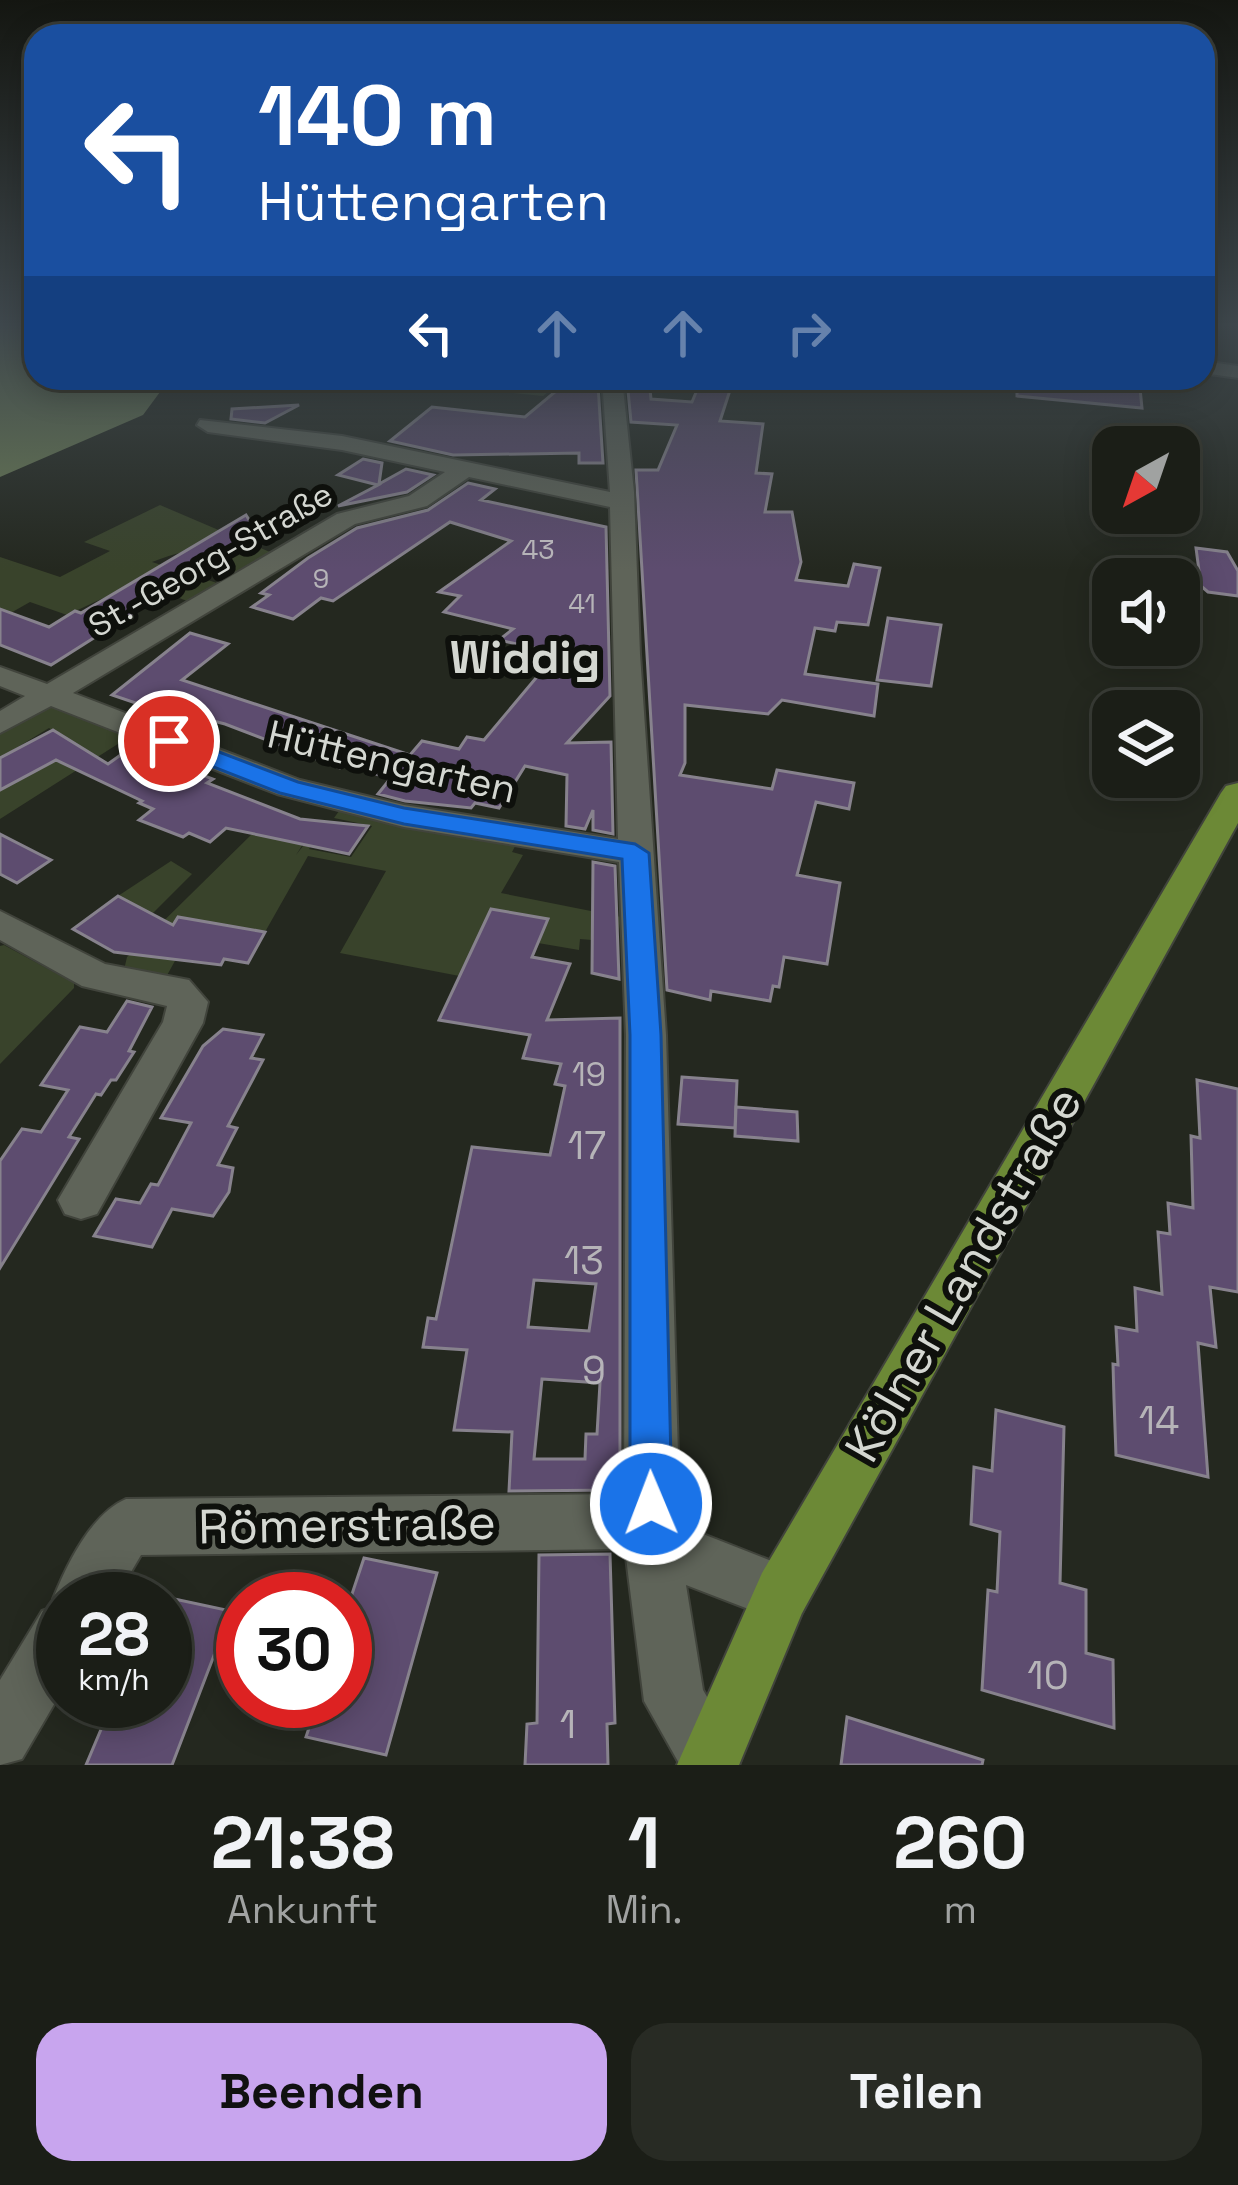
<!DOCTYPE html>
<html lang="de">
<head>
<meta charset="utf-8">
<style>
	body { margin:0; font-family:"Space Grotesk",sans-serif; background:#282b24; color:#f1f3f6; height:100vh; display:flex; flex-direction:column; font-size:45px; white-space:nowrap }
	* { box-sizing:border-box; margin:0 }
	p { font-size:39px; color:#a0a2a1 }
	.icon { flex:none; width:66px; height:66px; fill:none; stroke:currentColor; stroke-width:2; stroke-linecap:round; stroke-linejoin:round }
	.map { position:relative; height:1765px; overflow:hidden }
	.side { display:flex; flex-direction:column; background:#1b1e17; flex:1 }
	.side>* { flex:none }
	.banner { position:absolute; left:24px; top:24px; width:1191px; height:366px; border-radius:36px; box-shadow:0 6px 30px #0003,0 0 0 3px #393c36; background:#1a4fa0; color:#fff; overflow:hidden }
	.needle { width:78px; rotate:220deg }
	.controls { position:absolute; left:1092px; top:426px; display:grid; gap:24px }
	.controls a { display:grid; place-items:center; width:108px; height:108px; border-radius:24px; background:#1b1e17; box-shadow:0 6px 30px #0003,0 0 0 3px #393c36; font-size:60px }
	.speed { position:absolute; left:36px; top:1572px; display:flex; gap:24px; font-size:60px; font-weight:700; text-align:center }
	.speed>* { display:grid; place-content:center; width:156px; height:156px; border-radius:50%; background:#1b1e17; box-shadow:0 6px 30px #0003,0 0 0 3px #393c36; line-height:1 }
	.speed small { font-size:30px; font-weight:400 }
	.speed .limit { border:18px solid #d22; background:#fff; color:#111 }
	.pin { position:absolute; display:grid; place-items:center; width:102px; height:102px; color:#fff; margin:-51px; border:6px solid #fff; border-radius:50%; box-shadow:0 3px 12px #0007 }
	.me { position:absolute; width:132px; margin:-66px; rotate:359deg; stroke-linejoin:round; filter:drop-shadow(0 0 9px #0008) }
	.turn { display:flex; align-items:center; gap:42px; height:252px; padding:0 36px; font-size:54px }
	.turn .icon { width:156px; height:156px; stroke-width:2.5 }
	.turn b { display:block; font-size:84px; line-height:102px }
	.lanes { display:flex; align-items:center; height:114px; padding:0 36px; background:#0003; justify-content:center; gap:60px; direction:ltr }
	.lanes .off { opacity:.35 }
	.eta { display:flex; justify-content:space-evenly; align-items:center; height:204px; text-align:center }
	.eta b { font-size:72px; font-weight:700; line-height:84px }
	.primary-button { display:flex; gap:24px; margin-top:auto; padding:24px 36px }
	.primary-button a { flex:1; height:138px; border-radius:36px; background:#c8a5ee; color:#111; font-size:48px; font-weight:700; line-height:138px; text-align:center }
	.primary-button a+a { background:#282b24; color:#f1f3f6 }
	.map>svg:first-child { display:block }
</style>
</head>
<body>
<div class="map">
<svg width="1238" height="1765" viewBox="0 0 1238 1765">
	<rect width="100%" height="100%" fill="#24281f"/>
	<g fill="#39432b">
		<polygon points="369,378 560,378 564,379 543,396"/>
		<path d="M160,505L270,552L228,577L200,571L232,550C199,547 181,551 152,562L217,583L187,601L169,594L188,581L166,574L133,601L112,594L67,615L30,602L0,619V557L60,577L110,551L84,542Z"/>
		<polygon points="55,706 132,735 0,819 0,790 79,747 49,728 0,758 0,731 40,708"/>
		<polygon points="339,811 518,841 512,852 523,855 501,893 621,917 619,930 593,925 592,940 580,939 579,950 538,943 547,919 491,909 479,934 500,938 496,948 474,945 466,962 501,984 340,953 386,871 308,856 265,932 178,917 176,959 165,979 124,970 127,957 252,834 303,844 296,855 310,837 315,838 309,849 351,857 372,826 334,818"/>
		<polygon points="171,861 192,874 134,932 118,896"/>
		<polygon points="4,945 74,983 74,988 0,1064 0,946"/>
	</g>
	<polygon fill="#6c7d56" points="0,323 36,323 36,378 213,378 184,393 160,392 143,415 0,477"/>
	<g fill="#5d4c6f" stroke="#87828d" stroke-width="3" fill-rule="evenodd">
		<polygon points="702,378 734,378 720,421 763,424 756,473 772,474 765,512 792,512 801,562 796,580 848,586 854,564 880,568 868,625 837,622 835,631 815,628 805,674 878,684 874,716 782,700 768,714 685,705 685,763 680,775 772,789 777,770 854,783 849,809 816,802 797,875 840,883 827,964 784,957 779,987 773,986 770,1001 711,991 710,1000 667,990 636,470 658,470 677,425 631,422 627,380 649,380 651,399 692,402"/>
		<polygon points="1017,378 1139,378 1142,408 1017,396"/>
		<polygon points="568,381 598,385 603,463 579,463 579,453 453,455 390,441 432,407 525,417"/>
		<polygon points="299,405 265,423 231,419 232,409"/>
		<polygon points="363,459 382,463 379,484 406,469 433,475 407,492 338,506 378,485 338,475"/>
		<polygon points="468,483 495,489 481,500 606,527 610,696 567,743 611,742 613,834 593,830 593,810 585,829 566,826 567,775 525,766 499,808 475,803 471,808 405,801 378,794 390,779 346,763 340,768 225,724 182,713 177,717 112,695 190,633 228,644 182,680 410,755 422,741 459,749 467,737 484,740 557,653 499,640 513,629 444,612 460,596 439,592 511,541 450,522 333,601 321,598 293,619 252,607 269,595 261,593 308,558 357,528 428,510"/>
		<polygon points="246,515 258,534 51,665 0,645 0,609 49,627 75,611 81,613"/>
		<polygon points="1196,548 1227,552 1238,571 1238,596 1208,592 1201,586"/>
		<polygon points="888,618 941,625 931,686 877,680"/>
		<polygon points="53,730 108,764 122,754 172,777 184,768 213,779 207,783 300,819 368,826 349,854 226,828 210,842 189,833 183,837 139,820 153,809 139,803 142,801 56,760 0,790 0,758"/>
		<polygon points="0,834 39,854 51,860 17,883 0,874"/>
		<polygon points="593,862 615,866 619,979 592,973"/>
		<polygon points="118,896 173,925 178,917 265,932 248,963 224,959 221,965 114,952 73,929"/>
		<path d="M491,909L548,919L532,957L570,964L547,1020L620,1018V1490L509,1491L512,1432L454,1430L467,1350L423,1347L428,1318L436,1319L472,1147L550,1155L565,1086L555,1084L561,1064L523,1058L530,1035L439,1020ZM534,1280L596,1284L589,1331L528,1327ZM542,1379L600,1383L597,1434H586L585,1459H534Z"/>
		<polygon points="127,1001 152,1007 129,1051 134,1052 116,1080 111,1080 101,1095 96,1094 69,1137 79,1139 0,1268 0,1161 22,1129 41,1132 68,1090 41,1085 80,1027 107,1032"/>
		<polygon points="223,1029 263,1035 251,1058 263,1060 228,1126 237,1128 218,1165 233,1168 229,1192 213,1216 172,1209 152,1247 94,1236 116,1199 140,1203 151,1184 158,1185 191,1123 161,1118 203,1046"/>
		<polygon points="682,1077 737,1081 735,1128 678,1124"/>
		<polygon points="1197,1080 1238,1089 1238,1292 1210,1287 1216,1347 1198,1343 1208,1477 1116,1455 1114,1399 1113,1364 1118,1365 1116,1327 1137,1331 1135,1288 1162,1294 1158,1232 1170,1234 1168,1203 1193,1208 1191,1136 1200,1138"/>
		<polygon points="736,1107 797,1112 798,1141 735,1136"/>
		<polygon points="996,1410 1064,1427 1060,1583 1086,1590 1086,1653 1113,1660 1114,1728 982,1690 988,1590 997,1592 1000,1532 971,1524 974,1467 992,1471"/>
		<polygon points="610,1554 615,1723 607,1724 608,1765 525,1765 527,1724 537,1723 539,1555"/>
		<polygon points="364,1558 437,1573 386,1755 306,1737 318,1701 345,1701 345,1615"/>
		<polygon points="165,1597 231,1611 172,1765 86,1765 113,1701 165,1701"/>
		<polygon points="847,1717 983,1760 982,1765 841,1765"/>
	</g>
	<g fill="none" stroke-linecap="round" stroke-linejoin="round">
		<g stroke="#41443c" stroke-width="4">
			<g id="minor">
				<polygon points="1203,361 1238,366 1238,378 1203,373"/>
				<path d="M602,378H622L634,492L640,654L666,1035L680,1525L802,1573L811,1593L802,1613L782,1622L686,1585L703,1690L742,1756L739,1765H680L644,1701L625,1549L141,1555L115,1599H63V1689L22,1759L0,1765V1680L42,1611L56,1606L53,1599C67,1564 91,1514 126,1499L624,1494L626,1035L619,862L404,827L277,794L51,706L0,733V711L25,696L0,686V667L47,684L337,514L409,496L445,472L342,450L208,432L197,425L200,420L342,436L610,492ZM469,477L610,507L618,839L404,805L300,780L73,693L355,524L427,506Z"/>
				<polygon points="0,911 105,964 189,980 208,1002 203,1023 97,1214 81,1219 65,1214 58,1200 163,1022 167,1006 82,986 0,940"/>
			</g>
		</g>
		<g stroke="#41443c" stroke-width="4">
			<polygon id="major" points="1238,783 1238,823 802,1613 739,1765 677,1765 762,1573 1221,793 1226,786"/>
		</g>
		<use href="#minor" fill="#5f6459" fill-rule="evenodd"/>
		<use href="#major" fill="#6c8936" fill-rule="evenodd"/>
	</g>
	<linearGradient id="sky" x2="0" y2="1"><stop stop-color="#141611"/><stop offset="0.57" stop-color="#3f484d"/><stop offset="1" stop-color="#3f484d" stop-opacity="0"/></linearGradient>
	<rect width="1238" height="570" fill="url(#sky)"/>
	<polygon fill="#1a73e8" stroke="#114b97" stroke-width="3" points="169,733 298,782 404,808 635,844 649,853 661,1035 672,1504 666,1519 651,1525 637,1519 630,1504 630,1035 622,859 404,824 280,793 160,746 160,736"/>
	<g text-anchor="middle" stroke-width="12" stroke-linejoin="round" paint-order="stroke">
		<g font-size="27" fill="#b6b4b8">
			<text x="538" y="559">43</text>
			<text x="321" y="588">9</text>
			<text x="582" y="613">41</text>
		</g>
		<g font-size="33" fill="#d4d7d1" stroke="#0e100c">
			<text transform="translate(210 559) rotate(-30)" y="12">St.-Georg-Straße</text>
		</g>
		<g font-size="33" fill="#b6b4b8">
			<text x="589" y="1086">19</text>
		</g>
		<g font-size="39" fill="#d4d7d1" stroke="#0e100c">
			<text transform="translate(392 761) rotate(13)" y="14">Hüttengarten</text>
		</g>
		<g font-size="39" fill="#b6b4b8">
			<text x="587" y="1159">17</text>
			<text x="584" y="1274">13</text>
			<text x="594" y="1384">9</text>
			<text x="1159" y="1434">14</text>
			<text x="1048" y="1689">10</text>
			<text x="568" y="1738">1</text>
		</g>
		<g font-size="45" font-weight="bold" fill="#d4d7d1" stroke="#0e100c">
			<text x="525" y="673">Widdig</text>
		</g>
		<g font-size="48" fill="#d4d7d1" stroke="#0e100c">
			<text transform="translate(963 1274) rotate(-60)" y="17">Kölner Landstraße</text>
			<text transform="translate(347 1524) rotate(-1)" y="17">Römerstraße</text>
		</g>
	</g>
</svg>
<div class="controls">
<a><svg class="needle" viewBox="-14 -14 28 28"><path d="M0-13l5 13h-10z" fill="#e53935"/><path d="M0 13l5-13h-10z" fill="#a0a2a1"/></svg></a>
<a><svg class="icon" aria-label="sound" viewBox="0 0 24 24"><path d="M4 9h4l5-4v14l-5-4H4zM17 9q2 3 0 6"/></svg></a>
<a><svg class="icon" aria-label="layers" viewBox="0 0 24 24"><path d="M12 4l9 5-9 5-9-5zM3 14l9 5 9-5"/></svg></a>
</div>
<div class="speed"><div>28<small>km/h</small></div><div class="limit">30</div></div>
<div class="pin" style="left:169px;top:741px;background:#d93025"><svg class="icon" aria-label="arrive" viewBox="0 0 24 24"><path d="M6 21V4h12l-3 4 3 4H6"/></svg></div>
<svg class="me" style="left:651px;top:1504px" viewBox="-20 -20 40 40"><circle r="17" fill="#1a73e8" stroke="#fff" stroke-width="3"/><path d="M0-11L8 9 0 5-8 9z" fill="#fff"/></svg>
<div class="banner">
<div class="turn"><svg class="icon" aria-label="left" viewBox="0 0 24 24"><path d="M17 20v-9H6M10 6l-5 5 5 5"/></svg><div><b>140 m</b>Hüttengarten</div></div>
<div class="lanes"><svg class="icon" aria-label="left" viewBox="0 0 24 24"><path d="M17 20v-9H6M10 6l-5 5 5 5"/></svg><svg class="icon off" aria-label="ahead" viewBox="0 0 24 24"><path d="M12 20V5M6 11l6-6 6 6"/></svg><svg class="icon off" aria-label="ahead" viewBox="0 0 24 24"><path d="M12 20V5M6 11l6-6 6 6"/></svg><svg class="icon off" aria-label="right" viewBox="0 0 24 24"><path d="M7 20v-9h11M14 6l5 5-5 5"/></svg></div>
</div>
</div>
<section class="side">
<div class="eta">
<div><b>21:38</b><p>Ankunft</p></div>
<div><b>1</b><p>Min.</p></div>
<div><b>260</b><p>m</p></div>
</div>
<div class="primary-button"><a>Beenden</a><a>Teilen</a></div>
</section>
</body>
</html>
